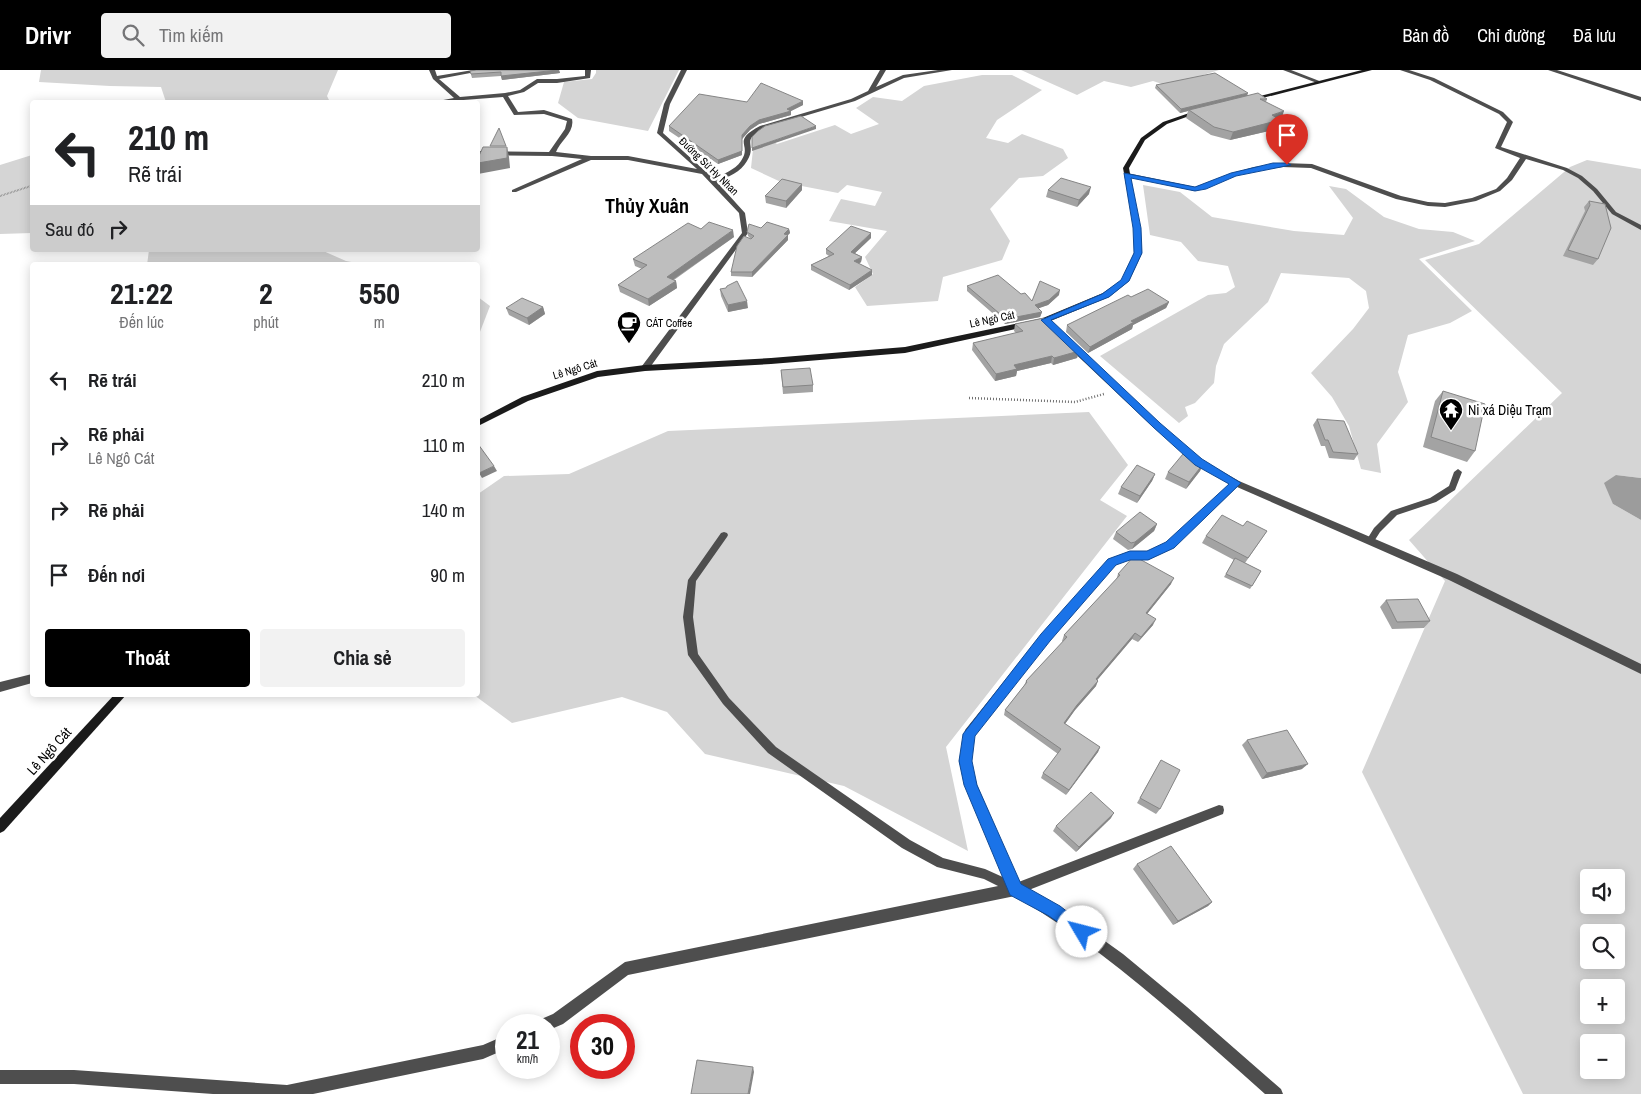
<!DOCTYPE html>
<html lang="vi">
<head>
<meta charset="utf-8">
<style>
	body { margin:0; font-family:"Archivo Narrow",sans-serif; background:#f2f2f2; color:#202124; height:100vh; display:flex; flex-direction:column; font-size:19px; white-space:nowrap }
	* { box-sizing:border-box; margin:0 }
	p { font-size:16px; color:#757577 }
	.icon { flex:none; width:28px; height:28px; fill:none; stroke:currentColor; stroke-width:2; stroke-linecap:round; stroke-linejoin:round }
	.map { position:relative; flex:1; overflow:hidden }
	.details { position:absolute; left:30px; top:192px; width:450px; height:435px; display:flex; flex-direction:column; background:#fff; border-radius:5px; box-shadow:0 2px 12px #0003 }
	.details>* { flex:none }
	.banner { position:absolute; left:30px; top:30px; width:450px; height:152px; border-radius:5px; box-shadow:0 2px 12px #0003; background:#fff; color:#202124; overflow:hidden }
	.buttons { position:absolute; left:1580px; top:799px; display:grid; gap:10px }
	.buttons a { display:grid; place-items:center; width:45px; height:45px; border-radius:5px; background:#fff; box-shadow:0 2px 12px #0003; font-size:25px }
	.speed { position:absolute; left:495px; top:944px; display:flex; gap:10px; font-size:25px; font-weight:700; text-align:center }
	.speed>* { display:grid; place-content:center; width:65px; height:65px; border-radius:50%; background:#fff; box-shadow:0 2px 12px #0003; line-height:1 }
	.speed small { font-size:12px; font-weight:400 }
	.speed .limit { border:8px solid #d22; background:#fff; color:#111 }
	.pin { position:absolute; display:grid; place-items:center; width:42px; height:42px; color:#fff; margin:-51px -21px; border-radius:50% 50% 50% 0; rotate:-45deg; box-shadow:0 0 5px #0007 }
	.pin .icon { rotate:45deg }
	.me { position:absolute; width:55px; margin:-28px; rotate:307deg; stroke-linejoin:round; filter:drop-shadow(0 0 4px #0008) }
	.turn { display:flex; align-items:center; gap:18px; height:105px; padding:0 15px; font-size:22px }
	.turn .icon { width:65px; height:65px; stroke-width:2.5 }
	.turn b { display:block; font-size:35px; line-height:42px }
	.then { display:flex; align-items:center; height:48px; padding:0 15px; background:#0003; gap:10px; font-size:19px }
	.eta { display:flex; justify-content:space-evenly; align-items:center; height:85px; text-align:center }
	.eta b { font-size:30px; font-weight:800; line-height:35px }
	.action { display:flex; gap:10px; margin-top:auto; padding:10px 15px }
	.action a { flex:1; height:58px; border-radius:5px; background:#000; color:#fff; font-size:20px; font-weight:800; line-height:58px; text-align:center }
	.action a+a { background:#f2f2f2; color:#202124 }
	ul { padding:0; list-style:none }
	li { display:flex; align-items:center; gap:15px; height:65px; padding:0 15px }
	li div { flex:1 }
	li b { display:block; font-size:19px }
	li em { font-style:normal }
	header { display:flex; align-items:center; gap:30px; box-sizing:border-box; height:70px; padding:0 25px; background:#000; color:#fff }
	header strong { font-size:24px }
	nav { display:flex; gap:28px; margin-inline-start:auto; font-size:18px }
	.search { width:350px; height:45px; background:#f2f2f2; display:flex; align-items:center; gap:12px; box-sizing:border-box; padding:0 18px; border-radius:5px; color:#757577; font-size:19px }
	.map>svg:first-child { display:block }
</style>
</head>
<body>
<header>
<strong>Drivr</strong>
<div class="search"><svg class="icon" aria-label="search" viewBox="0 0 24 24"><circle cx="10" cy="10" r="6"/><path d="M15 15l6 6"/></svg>Tìm kiếm</div>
<nav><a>Bản đồ</a><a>Chỉ đường</a><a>Đã lưu</a></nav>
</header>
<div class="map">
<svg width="1641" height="1024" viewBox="0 0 1641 1024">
	<rect width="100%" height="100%" fill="#fff"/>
	<g fill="#d5d5d5" fill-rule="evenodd">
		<polygon points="41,0 338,0 327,26 330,32 166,32 161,17 110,16 39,12"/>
		<polygon points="596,0 679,0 648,61 578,48 558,33 564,12 592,9 596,3"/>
		<polygon points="1021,0 1219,0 1168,16 1153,11 1131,17 1104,11 1077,25"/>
		<polygon points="982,5 1012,5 1042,20 997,50 986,68 1008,73 1022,64 1063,79 1068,88 1043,106 1019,108 990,139 1010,171 1002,190 943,207 938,231 867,236 855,217 873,204 865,187 887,161 829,151 841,129 875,136 882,122 847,115 838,123 781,112 751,98 754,70 760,63 777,74 835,55 851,64 879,54 856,38 873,27 902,31 924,16"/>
		<polygon points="32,85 32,163 0,164 0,95"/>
		<path d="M1587,90L1641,99V408L1616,405L1613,434L1641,450V1024H1523L1362,702L1445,511L1409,470L1562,323L1425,190L1479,174L1570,97ZM1589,808H1616V835H1589ZM1589,862H1616V890H1589ZM1589,918H1616V945H1589ZM1589,972H1616V1000H1589Z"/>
		<polygon points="1143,115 1180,122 1212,147 1294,161 1344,165 1353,148 1329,116 1346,119 1384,147 1419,159 1453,162 1475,171 1419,189 1472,241 1450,253 1408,265 1398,302 1408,332 1377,374 1381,403 1361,399 1349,356 1332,327 1311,303 1353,259 1369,238 1366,221 1349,208 1281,203 1268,232 1224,274 1216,296 1214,313 1195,333 1185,337 1188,346 1179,353 1100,286 1208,225 1226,223 1235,217 1228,196 1198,191 1181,172 1150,165"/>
		<polygon points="149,180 321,180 346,191 368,195 147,195"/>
		<polygon points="478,227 490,236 478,267"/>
		<polygon points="1089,342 1128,395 1100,430 1127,446 946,677 968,781 844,716 705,684 667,642 622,627 512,653 474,625 478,625 478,424 504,406 569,404 668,361"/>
	</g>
	<polygon fill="#9c9c9c" points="1616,405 1641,408 1641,450 1613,434 1604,413"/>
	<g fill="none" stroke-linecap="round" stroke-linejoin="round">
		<polyline stroke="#707070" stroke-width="2" stroke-dasharray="0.5 1" stroke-linecap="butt" points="0,126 31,116 32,118"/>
		<polyline stroke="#707070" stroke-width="2.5" stroke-dasharray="1 2" stroke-linecap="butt" points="969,328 1075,332 1104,324"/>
		<g fill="#4e4e4e" fill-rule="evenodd">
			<polygon points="1458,399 1462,402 1455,420 1436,432 1397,445 1380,462 1373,473 1367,473 1366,471 1374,458 1391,441 1430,428 1449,416 1454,402"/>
			<polygon points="724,462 727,463 728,465 727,467 696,511 693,547 698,584 729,628 776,677 910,770 943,788 985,799 1016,813 1219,735 1223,736 1224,740 1223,744 1016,825 984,809 937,797 902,778 768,683 723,634 688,585 683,547 688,510 721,463"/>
		</g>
		<g fill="#4e4e4e" fill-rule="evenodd">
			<path d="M429,0H435L437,6L473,0H486L439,9L460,27L505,23L520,20L537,9H557L585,6V0H591L590,8L557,13H538L524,22L508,26L518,42L544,40L572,49C575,62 560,71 556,82L591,86H628L697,99L657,63L664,34L681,0H687L670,34L663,63L714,109C723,104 735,100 741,91C753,74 730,72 760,56L851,29L868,21L880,0H886L876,17L903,5L938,0H952L904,8L855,31L764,58C739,72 758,73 747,91C741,102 728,107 717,112L745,143L748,163L648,300H642V296L742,163L739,143L702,104L628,90H591L516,122H512V120L582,89L552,86L478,85V81L549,82L565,59L567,51L544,44L514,45L503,27L437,32L438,31L454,28L433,9Z"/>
			<polygon points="1283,0 1291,0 1322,12 1317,13"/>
			<polygon points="1400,0 1409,0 1434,8 1503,42 1513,52 1501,77 1567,98 1582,106 1597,119 1616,142 1641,155 1641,160 1612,144 1593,121 1578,108 1563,100 1526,89 1512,110 1500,121 1476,131 1445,137 1428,136 1396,129 1311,98 1283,97 1254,101 1237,105 1195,121 1124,105 1127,103 1195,117 1233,103 1254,97 1283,93 1312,94 1401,126 1428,132 1445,133 1472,128 1496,119 1507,108 1520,88 1495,78 1507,52 1499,44 1430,10"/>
			<polygon points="1548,0 1557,0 1641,27 1641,31"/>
			<path d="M1066,271H1072L1159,353L1202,390L1239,411L1457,504L1641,594V604L1449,510L1237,417L1173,478L1148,490L1131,489L1115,495L1050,570L974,666L971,691L977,715L1020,815L1056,836L1123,884L1187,937L1281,1019L1283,1024H1265C1185,953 1107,881 1015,826L628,905L563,954L549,960V955H537L539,950L553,944L625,892L1008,814L965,715L959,691L965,660L1042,564L1109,489L1130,481L1147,482L1167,472L1230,414L1196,394L1153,357L1066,275Z"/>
			<polygon points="32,604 32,613 0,622 0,612"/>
			<polygon points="506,965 506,979 483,989 313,1024 213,1024 74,1014 0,1014 0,1000 74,1000 287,1015 483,975"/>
		</g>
		<g fill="#1b1b1b" fill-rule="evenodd">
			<polygon points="1362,0 1372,0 1251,31 1248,29"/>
			<polygon points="1198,40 1203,41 1167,54 1145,70 1129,98 1140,158 1142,183 1129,211 1109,227 1048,252 905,283 771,294 645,301 598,307 528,331 478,356 478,350 522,327 597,301 645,295 771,288 905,277 1043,248 1103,223 1122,210 1134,183 1134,158 1123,98 1141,68 1163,52"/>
			<polygon points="114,625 126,625 4,761 0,763 0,748"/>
		</g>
	</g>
	<g fill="#a3a3a3">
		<polygon points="559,0 560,3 502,10 501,6 472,8 470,1"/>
		<polygon points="1156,15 1247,25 1267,29 1266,32 1281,50 1277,59 1230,70 1211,65 1186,48 1188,41 1180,43 1155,18"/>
		<polygon points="803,31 803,35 791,41 791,45 759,54 750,60 742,69 742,85 718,94 669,61 669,56 747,32"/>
		<polygon points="802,114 802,120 786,138 766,133 765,126"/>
		<polygon points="1048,120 1089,124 1077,137 1046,127"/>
		<polygon points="1589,131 1598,189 1593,195 1563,186 1585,141 1584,137"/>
		<polygon points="761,158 789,159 790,163 788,165 788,170 752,207 731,206 731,202 751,169 748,166 747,162"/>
		<polygon points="701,159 734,167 674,210 676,211 677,218 649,236 620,222 618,215 642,199 635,196 633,189"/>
		<polygon points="871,168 855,183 862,187 861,192 859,194 872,205 849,220 811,200 811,195 829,186 826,184 826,179"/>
		<polygon points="967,216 1032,231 1059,225 1048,235 1038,238 1042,242 1040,247 1005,254 967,221"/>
		<polygon points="720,219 748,238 728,242 721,226"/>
		<polygon points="1131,227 1169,232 1166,238 1133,255 1132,259 1088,283 1066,262 1067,255"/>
		<polygon points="543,237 545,244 529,255 509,245 506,238"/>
		<polygon points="1015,254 1079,281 1077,288 1053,295 1051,293 1017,301 1016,306 995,311 972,280 973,273 1016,263 1014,261"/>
		<polygon points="781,300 813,315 813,322 783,324"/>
		<polygon points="1443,321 1475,381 1467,392 1423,377 1435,331"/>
		<polygon points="1317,349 1358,384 1354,390 1329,388 1325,376 1321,376 1313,355"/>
		<polygon points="1203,394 1200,401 1186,419 1165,409 1168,402"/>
		<polygon points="1155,404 1152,411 1137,433 1118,424 1121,417"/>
		<polygon points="1157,454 1154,461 1132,479 1128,480 1113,469 1116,462"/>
		<polygon points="1243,456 1267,461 1245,493 1261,501 1250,519 1224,507 1234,490 1202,473 1206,466"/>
		<polygon points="1118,504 1171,514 1147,544 1153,555 1138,572 1132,569 1097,610 1096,616 1075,640 1065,654 1100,677 1098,682 1066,725 1041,708 1043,703 1058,684 1004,645 1005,640 1024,616 1026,611 1063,572 1062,571 1064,565 1116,510"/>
		<polygon points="1386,530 1430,551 1424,558 1392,559 1380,537"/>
		<polygon points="1247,670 1302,699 1262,709 1242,675"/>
		<polygon points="1161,690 1160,739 1156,744 1137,733"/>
		<polygon points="1111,748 1076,782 1053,761 1056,756"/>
		<polygon points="1137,794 1212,832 1208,836 1173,855 1133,799"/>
	</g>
	<g fill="#858585">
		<polygon points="559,0 560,3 502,10 501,6"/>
		<polygon points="1248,23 1247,26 1189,40 1188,41 1180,43 1181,39"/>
		<polygon points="803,31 803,35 791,41 791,45 759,54 750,60 742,69 742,85 718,94 718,90 750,56 759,50 787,39"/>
		<polygon points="1284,41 1281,50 1276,51 1280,50 1277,59 1230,70 1233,62 1272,45"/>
		<polygon points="816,56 816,59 752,81 752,78"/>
		<polygon points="507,77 509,87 510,98 478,104 478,93"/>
		<polygon points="802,114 802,120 786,138 786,131"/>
		<polygon points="1091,117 1089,124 1077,137 1079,130"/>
		<polygon points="789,159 790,163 784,169 784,164"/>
		<polygon points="733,160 734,167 668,213 667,207"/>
		<polygon points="871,163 871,168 851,187 851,182"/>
		<polygon points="788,165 788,170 752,207 752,202"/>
		<polygon points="862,187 861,192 854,196 854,191"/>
		<polygon points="872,200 872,205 849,220 850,215"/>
		<polygon points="676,211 677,218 649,236 648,229"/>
		<polygon points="1060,220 1059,225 1048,235 1034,240 1035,235"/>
		<polygon points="747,231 748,238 728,242 728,235"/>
		<polygon points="1169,232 1166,238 1133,255 1132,259 1088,283 1090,277 1131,251"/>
		<polygon points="543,237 545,244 529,255 527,248"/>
		<polygon points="1042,242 1040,247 1005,254 1006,249"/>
		<polygon points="1079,281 1077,288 1053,295 1054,288"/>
		<polygon points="1052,286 1051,293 1017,301 1016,306 995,311 996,304 1014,295"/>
		<polygon points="1203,394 1200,401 1186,419 1189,412"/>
		<polygon points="494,396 497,401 482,408 479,403"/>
		<polygon points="1155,404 1152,411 1137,433 1140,426"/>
		<polygon points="1157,454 1154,461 1132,479 1135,472"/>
		<polygon points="1174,508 1171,514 1143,549 1146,543"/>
		<polygon points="1156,549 1153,555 1138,572 1141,567"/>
		<polygon points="1135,563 1132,569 1093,615 1096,609"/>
		<polygon points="1098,611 1096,616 1075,640 1062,658 1064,653 1077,635"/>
		<polygon points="1100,677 1098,682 1066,725 1069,720"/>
		<polygon points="1308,694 1302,699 1262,709 1267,703"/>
		<polygon points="1114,743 1111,748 1076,782 1079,777"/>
		<polygon points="1212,832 1208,836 1173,855 1178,851"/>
		<polygon points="753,997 754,1002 750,1024 748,1024"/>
	</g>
	<g fill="#bebebe" stroke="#858585">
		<polygon points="476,0 558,0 501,6 501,2 471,4 470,1"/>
		<polygon points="1215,3 1248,23 1181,39 1156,15"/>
		<polygon points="761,13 803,31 787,39 791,41 759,50 750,56 742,65 742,81 718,90 669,56 699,24 747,32"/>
		<polygon points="1258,23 1267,29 1260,29 1284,41 1272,45 1280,50 1233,62 1214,57 1189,40"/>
		<polygon points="801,46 816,56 752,78 752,67 758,61 765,56"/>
		<polygon points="499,58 506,76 490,76"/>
		<polygon points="483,77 507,77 507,88 478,93 478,88"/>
		<polygon points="1061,108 1091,117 1079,130 1048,120"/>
		<polygon points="782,109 802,114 786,131 765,126"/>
		<polygon points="1589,131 1605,134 1611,158 1598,189 1568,180 1590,135"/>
		<polygon points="709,152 733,160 667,207 676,211 648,229 618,215 647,195 633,189 688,153 701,159"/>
		<polygon points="767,152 789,159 784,164 788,165 752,202 731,202 737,176 744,166 751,169 754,166 747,162 749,154 761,158"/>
		<polygon points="851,156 871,163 851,182 862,187 854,191 872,200 850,215 811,195 834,184 826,179"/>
		<polygon points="998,205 1021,224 1025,223 1032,231 1040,211 1060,220 1049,230 1035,235 1042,242 1006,249 967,216"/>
		<polygon points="737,211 747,231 728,235 720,219 726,218 727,216"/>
		<polygon points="1148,219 1169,232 1131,251 1134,252 1090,277 1067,255 1128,225 1131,227"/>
		<polygon points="522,228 543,237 527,248 506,238"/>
		<polygon points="1044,248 1079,281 1054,288 1052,286 1014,295 1017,299 996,304 973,273 1023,261 1015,254"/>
		<polygon points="810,298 813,315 783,317 781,300"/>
		<polygon points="1443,321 1485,334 1475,381 1431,367"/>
		<polygon points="1317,349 1344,351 1358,384 1333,382 1328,370 1325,370"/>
		<polygon points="478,374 494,396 479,403 478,400"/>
		<polygon points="1183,384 1203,394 1189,412 1168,402"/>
		<polygon points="1137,395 1155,404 1140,426 1121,417"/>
		<polygon points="1140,442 1157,454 1135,472 1131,473 1116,462"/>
		<polygon points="1222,445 1243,456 1247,451 1267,461 1248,488 1206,466"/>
		<polygon points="1134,486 1174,508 1146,543 1156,549 1141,567 1135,563 1096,609 1098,611 1077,635 1064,653 1100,677 1069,720 1043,703 1061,679 1005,640 1027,612 1026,611 1067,567 1064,565 1120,505 1118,504"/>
		<polygon points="1235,488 1261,501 1252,516 1226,504"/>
		<polygon points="1418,529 1430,551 1397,552 1386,530"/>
		<polygon points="1287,660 1308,694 1267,703 1247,670"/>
		<polygon points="1161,690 1180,700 1160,739 1140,728"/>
		<polygon points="1091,722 1114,743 1079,777 1056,756"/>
		<polygon points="1171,776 1212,832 1178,851 1137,794"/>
		<polygon points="697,990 753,997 748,1024 691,1024"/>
	</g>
	<polygon fill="#1a73e8" stroke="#114b97" points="1273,93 1287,93 1291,95 1236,106 1206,119 1195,121 1131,108 1141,158 1142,183 1129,211 1109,227 1051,250 1160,353 1202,389 1241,413 1174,478 1148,490 1130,490 1116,495 1050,571 975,666 972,691 977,715 1021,814 1060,836 1087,857 1089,862 1087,867 1082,869 1049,846 1010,825 964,715 959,691 963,664 1041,564 1108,489 1130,481 1147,481 1166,472 1229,414 1195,395 1153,357 1041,250 1102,224 1121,210 1134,183 1133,158 1124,103 1195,117 1231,103"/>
	<defs>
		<g id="cafe-pin" transform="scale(1.25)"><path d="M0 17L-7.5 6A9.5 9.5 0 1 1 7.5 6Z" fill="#000" stroke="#fff"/><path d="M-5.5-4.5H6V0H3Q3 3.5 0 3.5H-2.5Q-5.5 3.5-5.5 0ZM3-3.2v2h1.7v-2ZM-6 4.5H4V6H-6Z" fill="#fff"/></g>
		<g id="temple-pin" transform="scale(1.25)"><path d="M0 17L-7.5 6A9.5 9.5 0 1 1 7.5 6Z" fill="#000" stroke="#fff"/><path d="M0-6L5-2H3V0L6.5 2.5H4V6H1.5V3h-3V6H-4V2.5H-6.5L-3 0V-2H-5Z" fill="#fff"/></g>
	</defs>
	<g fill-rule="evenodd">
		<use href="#cafe-pin" x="629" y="253"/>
		<use href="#temple-pin" x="1451" y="340"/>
	</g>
	<g text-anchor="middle" stroke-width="5" stroke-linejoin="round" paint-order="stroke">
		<g font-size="11" fill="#000" stroke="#fff">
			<text transform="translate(709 96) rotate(44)" y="4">Đường Sử Hy Nhan</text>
			<text transform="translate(992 249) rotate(-12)" y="4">Lê Ngô Cát</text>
			<text transform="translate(575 299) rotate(-17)" y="4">Lê Ngô Cát</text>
		</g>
		<g font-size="11" fill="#000" stroke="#fff" text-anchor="start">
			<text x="646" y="257">CÁT Coffee</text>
		</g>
		<g font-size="14" fill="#000" stroke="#fff" text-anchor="start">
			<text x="1468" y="345">Ni xá Diệu Trạm</text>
		</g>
		<g font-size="14" fill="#000" stroke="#fff">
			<text transform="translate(49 681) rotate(-48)" y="5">Lê Ngô Cát</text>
		</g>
		<g font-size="20" font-weight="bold" fill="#000" stroke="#fff">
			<text x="647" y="143">Thủy Xuân</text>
		</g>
	</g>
</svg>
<div class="buttons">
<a><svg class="icon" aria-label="sound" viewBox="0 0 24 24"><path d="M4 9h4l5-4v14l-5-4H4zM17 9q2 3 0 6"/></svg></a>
<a><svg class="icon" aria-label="search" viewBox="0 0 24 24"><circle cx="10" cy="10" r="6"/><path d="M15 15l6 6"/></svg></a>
<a>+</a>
<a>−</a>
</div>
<div class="speed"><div>21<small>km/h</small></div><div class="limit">30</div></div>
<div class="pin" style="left:1287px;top:95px;background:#d93025"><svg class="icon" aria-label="arrive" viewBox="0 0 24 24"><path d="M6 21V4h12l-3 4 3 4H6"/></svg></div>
<svg class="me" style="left:1082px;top:862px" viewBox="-20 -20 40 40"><circle r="19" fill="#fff"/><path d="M0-13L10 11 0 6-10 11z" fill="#1a73e8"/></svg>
<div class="banner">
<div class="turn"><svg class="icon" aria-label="left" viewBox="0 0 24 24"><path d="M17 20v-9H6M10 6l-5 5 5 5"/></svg><div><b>210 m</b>Rẽ trái</div></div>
<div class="then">Sau đó<svg class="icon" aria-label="right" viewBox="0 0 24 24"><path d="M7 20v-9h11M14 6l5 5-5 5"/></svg></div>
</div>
<section class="details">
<div class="eta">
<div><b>21:22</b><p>Đến lúc</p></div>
<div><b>2</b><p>phút</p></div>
<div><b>550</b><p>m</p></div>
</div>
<ul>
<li><svg class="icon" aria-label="left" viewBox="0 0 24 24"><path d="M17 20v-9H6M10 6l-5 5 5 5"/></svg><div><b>Rẽ trái</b></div><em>210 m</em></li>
<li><svg class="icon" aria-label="right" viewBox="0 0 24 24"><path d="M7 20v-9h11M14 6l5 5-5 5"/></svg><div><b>Rẽ phải</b><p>Lê Ngô Cát</p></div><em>110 m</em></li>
<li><svg class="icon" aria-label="right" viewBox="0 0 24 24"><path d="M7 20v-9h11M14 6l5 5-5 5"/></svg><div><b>Rẽ phải</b></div><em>140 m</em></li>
<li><svg class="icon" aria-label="arrive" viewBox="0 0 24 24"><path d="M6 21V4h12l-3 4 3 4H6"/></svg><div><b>Đến nơi</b></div><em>90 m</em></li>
</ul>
<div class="action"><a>Thoát</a><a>Chia sẻ</a></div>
</section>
</div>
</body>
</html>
